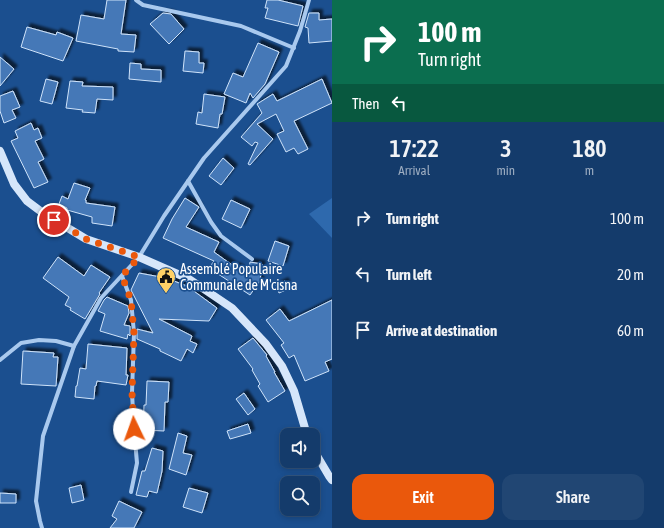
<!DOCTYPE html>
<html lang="en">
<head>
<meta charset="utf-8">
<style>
	body { margin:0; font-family:"Asap Condensed",sans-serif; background:#214673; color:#f1f3f6; height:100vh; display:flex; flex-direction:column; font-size:15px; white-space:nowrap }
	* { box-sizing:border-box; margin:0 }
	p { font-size:13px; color:#9dadc1 }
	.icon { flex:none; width:22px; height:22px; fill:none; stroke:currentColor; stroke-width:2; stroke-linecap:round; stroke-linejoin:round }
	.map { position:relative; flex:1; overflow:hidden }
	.panel { display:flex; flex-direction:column; background:#143b6b; width:332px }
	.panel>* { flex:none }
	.hud { background:#0b6e4f; color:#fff; overflow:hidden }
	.fabs { position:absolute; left:280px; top:428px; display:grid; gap:8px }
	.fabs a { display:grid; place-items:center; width:40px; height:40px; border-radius:8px; background:#143b6b; box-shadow:0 2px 6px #0003,0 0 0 1px #33557e; font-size:20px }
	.pin { position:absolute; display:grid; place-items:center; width:34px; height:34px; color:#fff; margin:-17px; border:2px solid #fff; border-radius:50%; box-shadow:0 1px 4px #0007 }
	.me { position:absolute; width:44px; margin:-22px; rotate:357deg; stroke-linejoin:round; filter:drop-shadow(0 0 3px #0008) }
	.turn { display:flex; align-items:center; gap:14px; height:84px; padding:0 20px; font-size:18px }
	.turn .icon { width:52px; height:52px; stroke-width:2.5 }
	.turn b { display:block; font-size:28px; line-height:34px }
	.then { display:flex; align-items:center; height:38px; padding:0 20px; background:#0003; gap:8px; font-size:15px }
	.eta { display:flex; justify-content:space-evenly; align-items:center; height:68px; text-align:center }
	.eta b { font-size:24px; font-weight:600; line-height:28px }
	.action { display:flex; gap:8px; margin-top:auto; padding:8px 20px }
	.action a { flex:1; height:46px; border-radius:12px; background:#ea580c; color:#fff; font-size:16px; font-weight:600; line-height:46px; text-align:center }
	.action a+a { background:#214673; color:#f1f3f6 }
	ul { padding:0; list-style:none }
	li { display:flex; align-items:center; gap:12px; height:56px; padding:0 20px }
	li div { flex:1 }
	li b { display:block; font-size:15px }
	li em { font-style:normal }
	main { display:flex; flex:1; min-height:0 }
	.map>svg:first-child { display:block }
</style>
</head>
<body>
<main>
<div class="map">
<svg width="332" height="528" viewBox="0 0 332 528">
	<defs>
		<filter id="shadow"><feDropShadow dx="3.5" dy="-3.5" stdDeviation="1" flood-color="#0009"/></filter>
	</defs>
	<rect width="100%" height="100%" fill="#1b4f8f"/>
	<polygon fill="#2e69ad" points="332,198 332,238 309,214"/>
	<g fill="#4478b7" stroke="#cfe3fa" filter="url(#shadow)">
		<polygon points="107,0 126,0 121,34 136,35 134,52 118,51 118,49 76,41 81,15 104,19"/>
		<polygon points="267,0 278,0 303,6 298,26 265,18 268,8 265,8"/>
		<polygon points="163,13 171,14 184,29 169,44 150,24"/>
		<polygon points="309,13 319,13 319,20 332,19 332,41 309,43 308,28 305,27"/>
		<polygon points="27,27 56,35 57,32 73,38 63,61 21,47"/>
		<polygon points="258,43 279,52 265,84 253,98 250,93 246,103 224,94 233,73 243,77"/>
		<polygon points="185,51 199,52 199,63 204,63 203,73 183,71"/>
		<polygon points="0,57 14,69 0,86"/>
		<polygon points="130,63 141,64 141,69 161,70 161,82 129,79"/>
		<polygon points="46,79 58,82 52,104 40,101"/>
		<polygon points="322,79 332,103 294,121 308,149 298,154 294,148 286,152 277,134 284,131 276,114 257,124 273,139 250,165 248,164 258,143 255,142 252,146 241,137 262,113 257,104 273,94 277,101"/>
		<polygon points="70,81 83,82 82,86 113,87 113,100 97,99 95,113 82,112 83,110 66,108"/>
		<polygon points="13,91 20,107 12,110 16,118 4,123 0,111 0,96"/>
		<polygon points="204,94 225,97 222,114 220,114 218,128 196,124 198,112 202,113"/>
		<polygon points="31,123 34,130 38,128 42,138 35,141 44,159 38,162 48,182 34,188 11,141 18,138 15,131"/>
		<polygon points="223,158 234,168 221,185 209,176"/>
		<polygon points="74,183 90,188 85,200 86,200 86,203 115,207 112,226 92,223 92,217 67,210 67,208 59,204 62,196 68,199"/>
		<polygon points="185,198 199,207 186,227 219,242 214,252 235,267 236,266 248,274 250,262 262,264 260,281 250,295 209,268 214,261 163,238 172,219"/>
		<polygon points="231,200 250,209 241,228 222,219"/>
		<polygon points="275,241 289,246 283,266 268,261"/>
		<polygon points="58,257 84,276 91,265 110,277 99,293 100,294 85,319 70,310 71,308 65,305 69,297 43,278"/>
		<polygon points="139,273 166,278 187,286 217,308 209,321 159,319 192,336 190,341 197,344 193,353 187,349 181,361 160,351 160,349 137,339 137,329 153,333 131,290"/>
		<polygon points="285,281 288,289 279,293 276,285"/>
		<polygon points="107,297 128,306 129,313 124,325 130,326 130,336 128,334 127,339 100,331 105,314 98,311 104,300"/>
		<polygon points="332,300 332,359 325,362 329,371 305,381 294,355 289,358 281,345 284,343 266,320 280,309 289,321"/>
		<polygon points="253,338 267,355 266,356 275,372 274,372 285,391 268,402 258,386 260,384 252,370 253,369 238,349"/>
		<polygon points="88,344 127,348 126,375 128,375 126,385 97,381 96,386 95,386 94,399 75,397 76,386 77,386 80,368 86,369"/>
		<polygon points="23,351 54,353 53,357 58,357 56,386 21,384"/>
		<polygon points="147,381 169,382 168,402 165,402 164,431 143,430 144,405 146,405"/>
		<polygon points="244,393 255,409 248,415 236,399"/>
		<polygon points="248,424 251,433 230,439 227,431"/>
		<polygon points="178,433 187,436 183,453 192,455 186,475 169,469"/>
		<polygon points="152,448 163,451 162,471 157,493 149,491 147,497 136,495 142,471 145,471"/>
		<polygon points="81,485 84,500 72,503 69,488"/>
		<polygon points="189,488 208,493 202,513 183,507"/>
		<polygon points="0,493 16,494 16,503 0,503"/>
		<polygon points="119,501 142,512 134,528 110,528 117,519 112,516"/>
	</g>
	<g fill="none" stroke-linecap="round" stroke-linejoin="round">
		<g stroke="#a9c9ee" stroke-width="4">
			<polyline points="136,0 143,5 241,26 294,48"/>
			<polyline points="188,181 211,222 221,236 252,259"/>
			<polyline points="122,276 131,300 134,333 132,393 134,429 137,463 131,492"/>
			<polyline points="0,360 21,343 39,340 56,341 74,346"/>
			<polyline points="42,528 40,521 36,501 43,436 74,346 101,298 139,257 164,216 204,158 286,66 300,31 309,0"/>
		</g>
		<g stroke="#d6e6fa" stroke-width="8">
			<polyline points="0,151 14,184 27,201 43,213 86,239 139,257 189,279 232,308 266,344 282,366 294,391 307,435"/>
			<polyline points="313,449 329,476 332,480"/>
		</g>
	</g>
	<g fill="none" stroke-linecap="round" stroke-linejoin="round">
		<polyline stroke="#ea580c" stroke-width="7" stroke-dasharray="0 12.6" points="54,220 86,239 139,257 122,276 131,300 134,333 132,393 134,429"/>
	</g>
	<defs>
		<g id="civic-pin" transform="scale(1)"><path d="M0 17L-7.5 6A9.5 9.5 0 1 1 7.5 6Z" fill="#ffd166" stroke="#1b4f8f"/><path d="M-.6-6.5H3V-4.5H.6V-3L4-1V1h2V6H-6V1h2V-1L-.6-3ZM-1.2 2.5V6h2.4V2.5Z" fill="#111"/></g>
	</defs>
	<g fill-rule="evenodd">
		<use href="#civic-pin" x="166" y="277"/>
	</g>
	<g text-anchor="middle" stroke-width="3.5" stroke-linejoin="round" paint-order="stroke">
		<g font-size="14" fill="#fff" stroke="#1b4f8f" text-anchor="start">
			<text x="180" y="274">Assemblé Populaire<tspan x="180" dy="16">Communale de M'cisna</tspan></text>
		</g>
	</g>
</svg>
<div class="fabs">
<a><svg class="icon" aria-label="sound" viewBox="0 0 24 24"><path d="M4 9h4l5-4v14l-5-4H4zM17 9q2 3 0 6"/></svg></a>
<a><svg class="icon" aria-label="search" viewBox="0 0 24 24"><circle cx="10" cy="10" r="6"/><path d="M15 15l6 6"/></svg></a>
</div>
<div class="pin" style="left:54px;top:220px;background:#d93025"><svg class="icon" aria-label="arrive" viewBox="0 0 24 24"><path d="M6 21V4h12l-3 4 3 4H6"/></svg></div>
<svg class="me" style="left:134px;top:429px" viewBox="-20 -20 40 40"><circle r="19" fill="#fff"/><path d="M0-13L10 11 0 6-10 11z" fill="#ea580c"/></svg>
</div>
<section class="panel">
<div class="hud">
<div class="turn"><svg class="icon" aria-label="right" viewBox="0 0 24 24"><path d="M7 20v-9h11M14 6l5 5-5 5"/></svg><div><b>100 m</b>Turn right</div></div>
<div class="then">Then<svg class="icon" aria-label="left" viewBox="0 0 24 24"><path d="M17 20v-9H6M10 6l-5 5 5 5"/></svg></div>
</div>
<div class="eta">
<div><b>17:22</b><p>Arrival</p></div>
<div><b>3</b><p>min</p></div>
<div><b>180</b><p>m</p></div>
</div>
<ul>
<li><svg class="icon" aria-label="right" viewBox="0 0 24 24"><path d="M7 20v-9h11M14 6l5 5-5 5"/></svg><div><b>Turn right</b></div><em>100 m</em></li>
<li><svg class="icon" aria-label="left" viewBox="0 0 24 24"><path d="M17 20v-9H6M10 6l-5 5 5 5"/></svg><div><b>Turn left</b></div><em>20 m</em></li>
<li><svg class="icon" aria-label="arrive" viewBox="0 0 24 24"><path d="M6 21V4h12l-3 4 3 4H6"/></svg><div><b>Arrive at destination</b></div><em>60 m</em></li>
</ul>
<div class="action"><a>Exit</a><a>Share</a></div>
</section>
</main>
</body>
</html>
